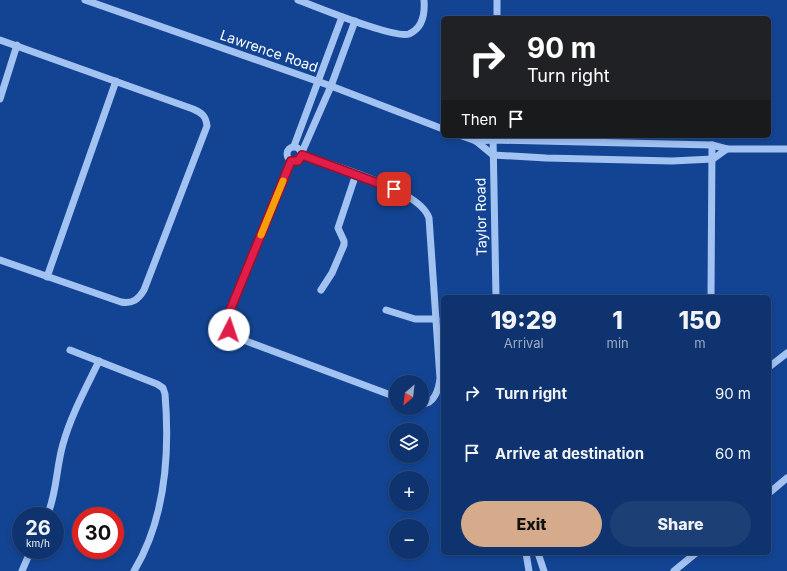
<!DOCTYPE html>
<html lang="en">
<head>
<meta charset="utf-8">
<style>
	body { margin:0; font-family:Inter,sans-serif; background:#1c3f76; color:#f1f3f6; height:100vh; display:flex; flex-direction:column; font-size:15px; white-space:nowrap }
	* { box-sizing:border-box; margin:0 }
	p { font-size:13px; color:#9baac2 }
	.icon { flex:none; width:22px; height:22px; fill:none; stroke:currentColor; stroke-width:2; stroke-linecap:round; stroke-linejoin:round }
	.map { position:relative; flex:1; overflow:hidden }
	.details { position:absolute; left:441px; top:295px; width:330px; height:260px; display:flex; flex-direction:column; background:#0e336e; border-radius:6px; box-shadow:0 2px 6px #0003,0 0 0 1px #2e4e81 }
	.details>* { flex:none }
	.hud { position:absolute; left:441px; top:16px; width:330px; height:122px; border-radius:6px; box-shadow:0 2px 6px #0003,0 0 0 1px #2e4e81; background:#202124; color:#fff; overflow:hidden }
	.needle { width:26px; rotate:208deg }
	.fabs { position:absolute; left:389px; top:375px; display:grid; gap:8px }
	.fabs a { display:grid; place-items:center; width:40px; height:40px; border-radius:50%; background:#0e336e; box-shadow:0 2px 6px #0003,0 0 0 1px #2e4e81; font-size:20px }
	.speed { position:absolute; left:12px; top:507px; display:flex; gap:8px; font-size:20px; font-weight:700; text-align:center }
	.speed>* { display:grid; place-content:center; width:52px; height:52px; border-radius:50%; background:#0e336e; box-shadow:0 2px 6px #0003,0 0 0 1px #2e4e81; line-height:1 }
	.speed small { font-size:10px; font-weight:400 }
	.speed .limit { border:6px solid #d22; background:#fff; color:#111 }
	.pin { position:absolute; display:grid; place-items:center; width:34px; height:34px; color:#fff; margin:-17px; border-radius:8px; box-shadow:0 2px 6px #0006 }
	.me { position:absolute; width:44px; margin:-22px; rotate:4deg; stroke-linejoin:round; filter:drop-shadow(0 0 3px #0008) }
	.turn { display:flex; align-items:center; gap:14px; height:84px; padding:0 20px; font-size:18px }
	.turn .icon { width:52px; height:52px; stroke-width:2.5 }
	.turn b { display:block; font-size:28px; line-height:34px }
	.then { display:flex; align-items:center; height:38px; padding:0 20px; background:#0003; gap:8px; font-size:15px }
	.eta { display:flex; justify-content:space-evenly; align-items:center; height:68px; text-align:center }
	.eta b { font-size:24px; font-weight:800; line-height:28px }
	.primary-button { display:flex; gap:8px; margin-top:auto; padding:8px 20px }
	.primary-button a { flex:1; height:46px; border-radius:24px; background:#d6ab8b; color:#111; font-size:16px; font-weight:800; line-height:46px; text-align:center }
	.primary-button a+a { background:#1c3f76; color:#f1f3f6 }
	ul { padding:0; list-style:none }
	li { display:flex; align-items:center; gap:12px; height:60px; padding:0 20px }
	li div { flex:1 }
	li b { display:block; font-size:15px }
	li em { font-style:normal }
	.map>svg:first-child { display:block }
</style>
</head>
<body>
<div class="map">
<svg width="787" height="571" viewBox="0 0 787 571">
	<rect width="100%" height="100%" fill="#134493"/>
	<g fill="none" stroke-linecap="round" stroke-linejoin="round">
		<g stroke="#a2c2f2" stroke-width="7">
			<polyline points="85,0 331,86 443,129"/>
			<path d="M298,0C317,7 394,39 409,34C423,28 425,13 424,0"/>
			<polyline points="497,18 497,0"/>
			<path d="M0,40L193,109C202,113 206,116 207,126L144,290C138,300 132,304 121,302L0,260"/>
			<polyline points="0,99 17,45"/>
			<polyline points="462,136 476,141 493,155 546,158 672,161 713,159 727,149"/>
			<polyline points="493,136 496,297"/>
			<polyline points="476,141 493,140 712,145 727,149 787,149"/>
			<polyline points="294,146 342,17"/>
			<circle cx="294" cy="154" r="7"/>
			<polyline points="302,152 331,86 355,21"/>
			<path d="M302,155C330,165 420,189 429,218L440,378C439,388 435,404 422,404"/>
			<polyline points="291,161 229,313 229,330 238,338 396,397"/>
			<polyline points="47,277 116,81"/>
			<polyline points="321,290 332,273 344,245 344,241 338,228 356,174"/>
			<polyline points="711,297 712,145"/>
			<polyline points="386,310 415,319 436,319"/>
			<path d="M70,350L157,384L163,388L165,394C170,454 166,518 134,571"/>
			<polyline points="769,367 787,353"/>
			<polyline points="769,493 787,478"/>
			<path d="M47,516C57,493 56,468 63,444C71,415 86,388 99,361"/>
			<polyline points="526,553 529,571"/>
			<polyline points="538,553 544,571"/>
			<polyline points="22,571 31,550"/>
			<polyline points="674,571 696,553"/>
		</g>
	</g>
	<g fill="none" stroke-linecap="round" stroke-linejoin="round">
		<g stroke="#92132f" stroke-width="10">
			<polyline id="route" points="229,330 229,313 291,161 298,161 302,155 394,189"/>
		</g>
		<use href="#route" stroke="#e11d48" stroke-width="7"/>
		<polyline stroke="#f59e0b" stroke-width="7" points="261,235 283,181"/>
	</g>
	<g text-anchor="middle" stroke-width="3" stroke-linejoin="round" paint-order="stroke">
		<g font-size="14" fill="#fff" stroke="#134493">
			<text transform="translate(269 51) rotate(19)" y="5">Lawrence Road</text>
			<text transform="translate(481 217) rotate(-91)" y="5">Taylor Road</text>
		</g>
	</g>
</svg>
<div class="fabs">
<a><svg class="needle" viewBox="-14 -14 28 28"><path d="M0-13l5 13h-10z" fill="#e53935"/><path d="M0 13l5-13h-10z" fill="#9baac2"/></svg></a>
<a><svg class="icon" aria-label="layers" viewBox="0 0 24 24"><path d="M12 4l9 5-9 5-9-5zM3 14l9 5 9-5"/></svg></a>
<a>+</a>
<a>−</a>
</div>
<div class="speed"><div>26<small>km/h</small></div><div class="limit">30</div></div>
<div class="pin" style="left:394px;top:189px;background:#d93025"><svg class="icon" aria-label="arrive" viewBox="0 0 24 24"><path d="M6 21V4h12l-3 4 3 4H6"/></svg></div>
<svg class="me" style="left:229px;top:330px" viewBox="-20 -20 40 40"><circle r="19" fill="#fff"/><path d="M0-13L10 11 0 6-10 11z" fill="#e11d48"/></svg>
<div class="hud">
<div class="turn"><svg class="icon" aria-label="right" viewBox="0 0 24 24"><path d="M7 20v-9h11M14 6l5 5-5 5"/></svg><div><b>90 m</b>Turn right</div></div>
<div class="then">Then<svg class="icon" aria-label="arrive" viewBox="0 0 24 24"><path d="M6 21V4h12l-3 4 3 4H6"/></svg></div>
</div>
<section class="details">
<div class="eta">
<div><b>19:29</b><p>Arrival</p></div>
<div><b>1</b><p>min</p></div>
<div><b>150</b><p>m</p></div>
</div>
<ul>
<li><svg class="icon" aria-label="right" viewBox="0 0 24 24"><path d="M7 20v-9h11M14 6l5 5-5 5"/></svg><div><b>Turn right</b></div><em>90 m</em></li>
<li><svg class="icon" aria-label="arrive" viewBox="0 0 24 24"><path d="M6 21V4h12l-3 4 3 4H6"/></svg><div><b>Arrive at destination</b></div><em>60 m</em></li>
</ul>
<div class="primary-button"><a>Exit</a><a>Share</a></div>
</section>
</div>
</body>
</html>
